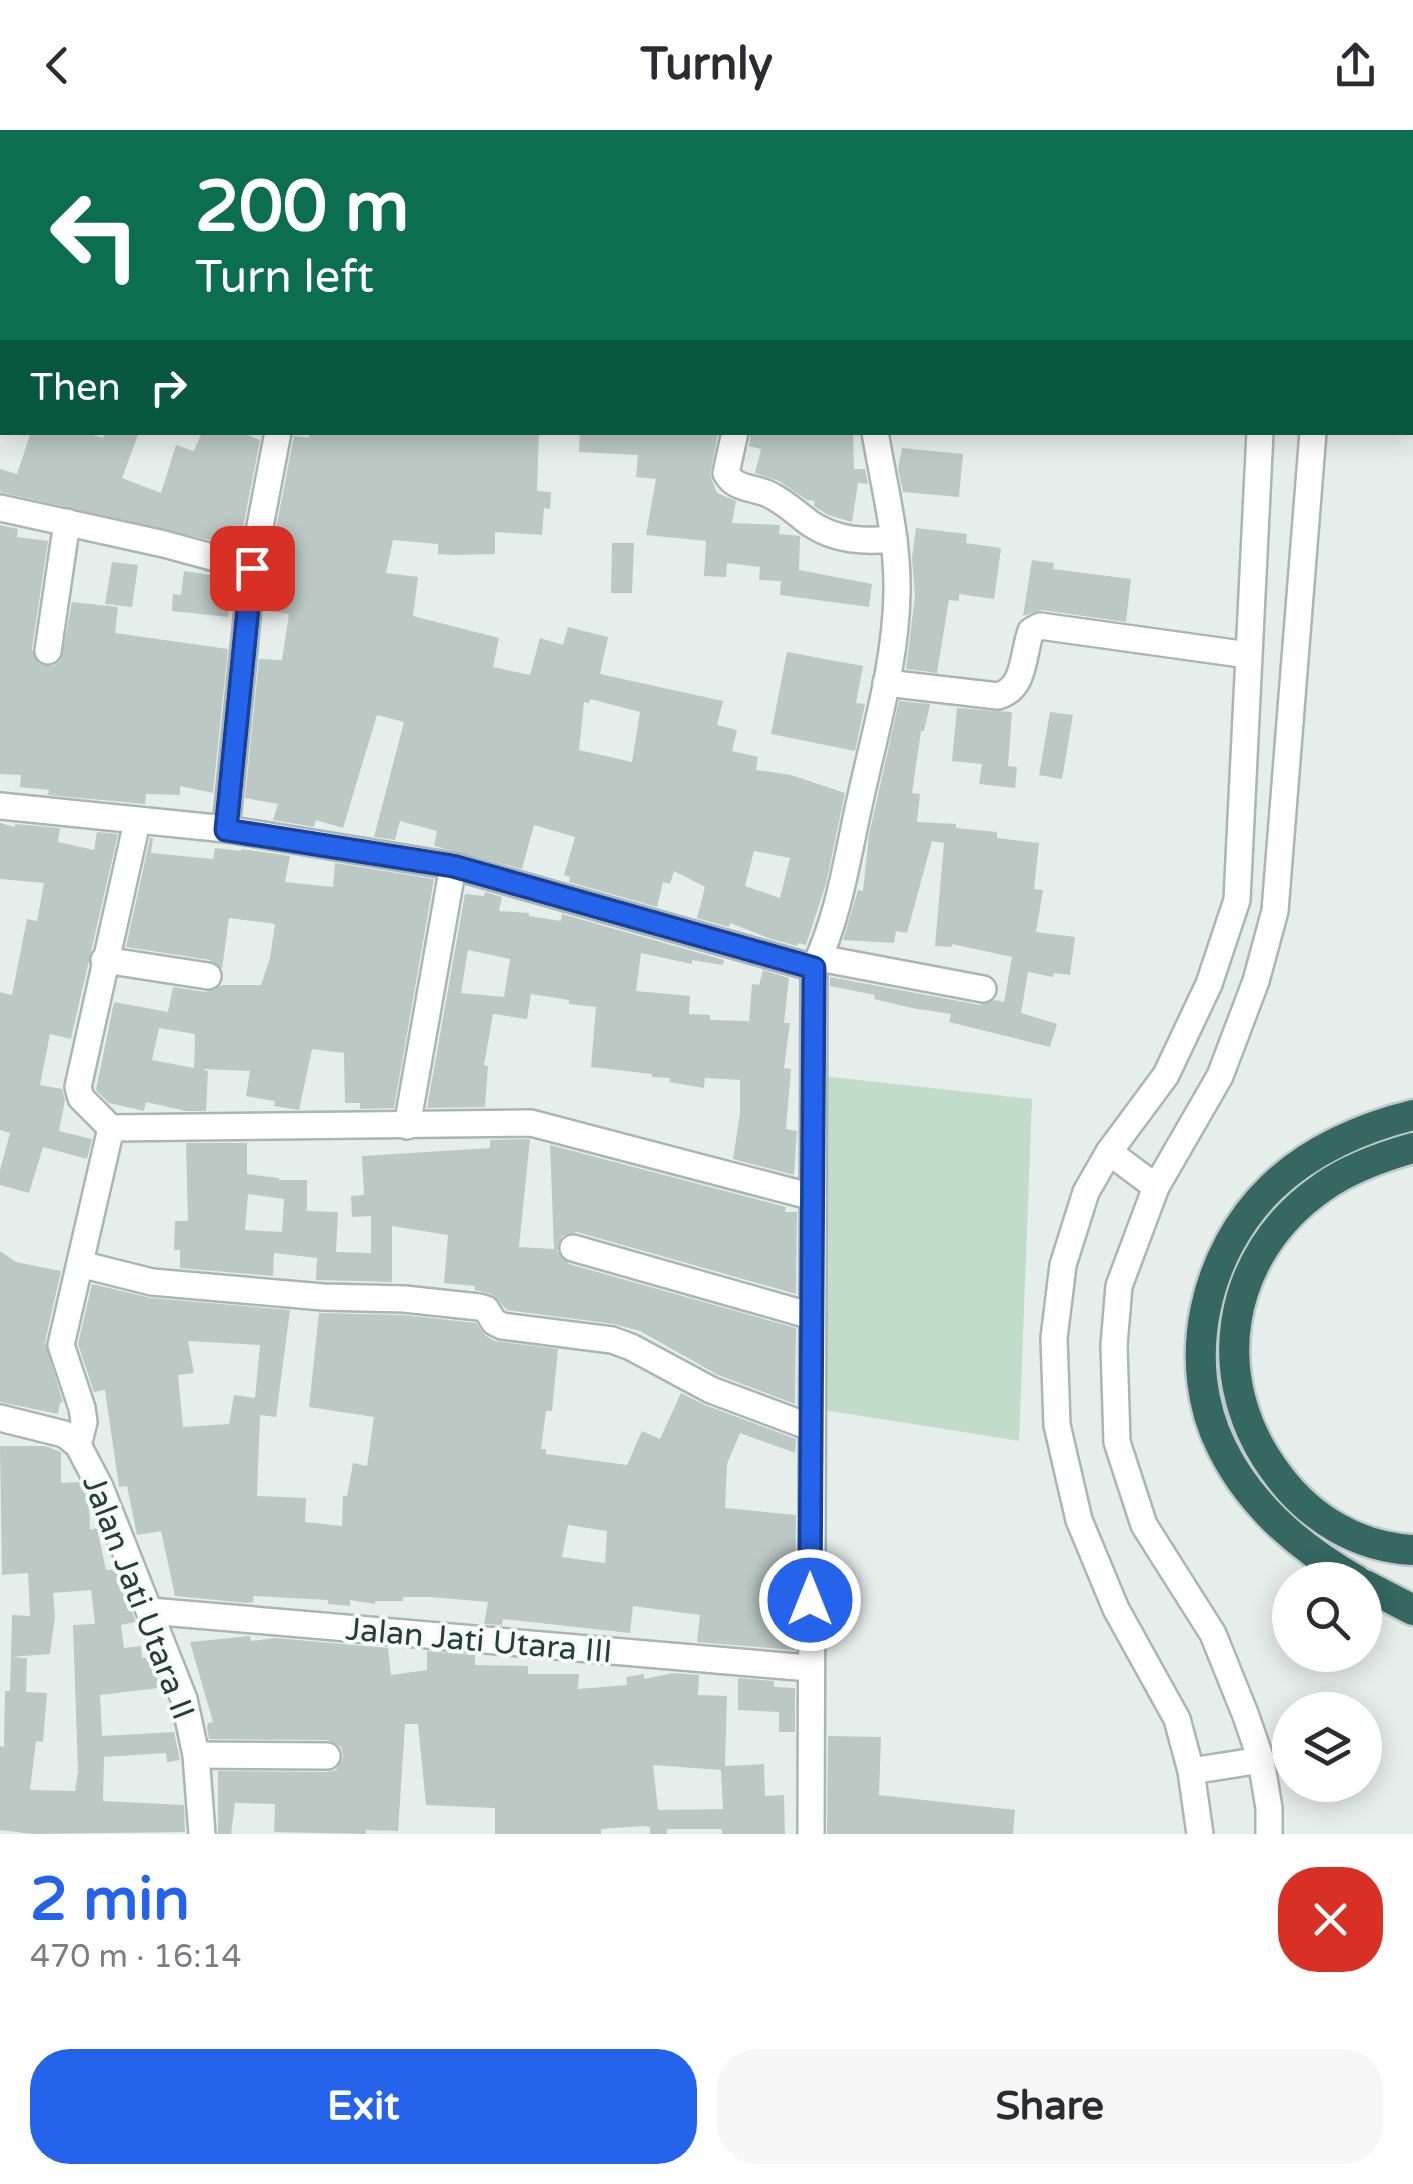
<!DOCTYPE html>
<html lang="en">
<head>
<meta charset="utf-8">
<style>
	body { margin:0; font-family:"Varela Round",sans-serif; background:#f7f7f7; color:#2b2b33; height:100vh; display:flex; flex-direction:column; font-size:38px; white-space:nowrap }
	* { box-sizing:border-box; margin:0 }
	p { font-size:32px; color:#7c7c81 }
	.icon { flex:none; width:55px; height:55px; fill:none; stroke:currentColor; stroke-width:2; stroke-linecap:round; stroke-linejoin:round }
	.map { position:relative; height:1704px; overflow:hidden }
	.drawer { display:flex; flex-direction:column; background:#fff; flex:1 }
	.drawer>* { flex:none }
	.guide { position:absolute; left:0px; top:0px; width:1415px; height:305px; box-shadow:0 5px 25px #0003; background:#0b6e4f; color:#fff; overflow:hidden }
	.fabs { position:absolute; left:1272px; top:1432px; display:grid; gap:20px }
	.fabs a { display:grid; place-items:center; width:110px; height:110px; border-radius:50%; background:#fff; box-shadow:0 5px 25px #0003; font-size:50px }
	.pin { position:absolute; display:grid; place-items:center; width:85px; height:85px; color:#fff; margin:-42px; border-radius:20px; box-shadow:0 5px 15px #0006 }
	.me { position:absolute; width:110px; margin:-55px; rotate:0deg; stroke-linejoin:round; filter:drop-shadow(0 0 8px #0008) }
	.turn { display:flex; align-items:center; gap:35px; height:210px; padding:0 30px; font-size:45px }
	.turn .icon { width:130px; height:130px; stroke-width:2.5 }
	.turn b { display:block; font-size:70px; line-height:85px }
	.then { display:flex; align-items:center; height:95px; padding:0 30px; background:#0003; gap:20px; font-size:38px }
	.round { display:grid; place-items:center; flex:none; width:105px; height:105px; border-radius:40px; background:#f7f7f7 }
	.summary { display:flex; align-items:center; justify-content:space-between; height:170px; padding:0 30px }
	h1 { font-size:60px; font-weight:800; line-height:75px; color:#2563eb }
	.cta { display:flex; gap:20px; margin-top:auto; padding:20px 30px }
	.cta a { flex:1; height:115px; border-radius:40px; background:#2563eb; color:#fff; font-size:40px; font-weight:800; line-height:115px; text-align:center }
	.cta a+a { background:#f7f7f7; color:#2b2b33 }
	header { display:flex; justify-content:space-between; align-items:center; height:130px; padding:0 30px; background:#fff; font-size:45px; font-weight:800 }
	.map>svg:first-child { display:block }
</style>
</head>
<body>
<header><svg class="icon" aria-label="back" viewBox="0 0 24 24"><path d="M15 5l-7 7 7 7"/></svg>Turnly<svg class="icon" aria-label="share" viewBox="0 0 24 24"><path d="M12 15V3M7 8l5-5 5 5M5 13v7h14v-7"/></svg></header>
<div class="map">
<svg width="1413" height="1704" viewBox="0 0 1413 1704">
	<rect width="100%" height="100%" fill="#e6eeeb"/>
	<polygon fill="#c1ddca" points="822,946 1032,969 1019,1311 824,1280"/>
	<g fill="#bbc8c4" fill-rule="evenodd">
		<polygon points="31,302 82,302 103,308 105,302 139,302 122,348 161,363 176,315 194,321 202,302 239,302 260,310 241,408 221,404 219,412 0,362 0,339 17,344"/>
		<path d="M310,302H539L537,361L551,362L550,379L544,378L542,405L495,402V424L454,425L438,424V414L393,410L386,443L418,447L413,486L499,508L493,537L530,545L540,508L563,515L568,497L608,507L600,544L723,571L717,595L737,600L732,621L758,627L756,640L791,645L845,663L826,754L806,815L798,813L797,816L771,809L730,793L729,797L697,788L705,757L674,741L670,754L663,752L657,777L569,752L570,747L564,745L575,707L534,695L522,739L434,716L437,701L400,691L395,710L374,707L404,592L377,585L343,698L316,690L314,697L273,690L278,674L245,668L259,529L282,530L289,484L264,480L268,440L294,306L309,308ZM590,569L640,582L632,632L579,620L584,572L589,573ZM754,721L790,728L780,768L745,756Z"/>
		<polygon points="580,302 718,302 710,345 717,363 736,371 732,393 780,395 779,404 800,406 799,440 872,454 869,477 780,465 781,451 759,450 760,437 727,433 726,447 704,446 706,411 646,405 656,349 636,347 638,325 579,322"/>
		<polygon points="751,302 853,302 854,339 865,339 868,354 858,353 852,392 828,385 814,376 815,371 807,370 779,351 755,343 761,319 749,316"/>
		<polygon points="902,318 963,324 959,367 903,362 898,338"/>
		<polygon points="0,395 18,399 17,407 48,411 32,519 39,534 53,536 61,530 72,472 118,477 115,503 228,519 213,663 180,656 180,665 146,664 145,674 48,665 49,660 20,657 21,645 0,644"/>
		<polygon points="916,398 967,404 966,413 1001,418 994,469 959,464 959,471 949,470 937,543 906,539 915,466 912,428"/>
		<polygon points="612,413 634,413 632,463 611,463"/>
		<polygon points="1032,430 1054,433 1053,439 1131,449 1126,492 1042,480 1023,486"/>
		<polygon points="112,432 138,435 132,477 105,474"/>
		<polygon points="184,441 223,447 222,459 231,460 228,487 172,481 173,464 181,465"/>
		<polygon points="787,522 863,536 856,573 865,574 855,621 771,604"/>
		<polygon points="899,571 930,574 924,601 921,601 912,663 920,664 917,692 956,694 956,698 997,702 997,708 1039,713 1034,759 1043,760 1036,802 1075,807 1070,845 1054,843 1053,847 1028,842 1021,883 1057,894 1050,917 949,892 951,884 912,878 874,869 875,865 830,856 830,847 980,875 995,870 1004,872 1012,827 952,814 952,817 935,816 944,713 932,711 907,803 896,801 894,813 843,810 858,760 863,761 869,705"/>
		<polygon points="957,578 1012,582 1008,636 1017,637 1015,658 979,654 982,634 952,631"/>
		<polygon points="1050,582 1073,585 1062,649 1039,645"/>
		<polygon points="0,693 15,697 15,694 60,698 58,712 94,720 97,702 118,704 71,909 50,904 40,955 62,959 65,970 59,1001 92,1009 87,1029 43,1017 29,1063 0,1055 0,1040 10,1003 0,1000 0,862 12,865 27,789 37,791 44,753 0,749"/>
		<path d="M150,708H153L151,723L213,729L215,718L241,721V719L290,726L285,752L333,757L335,733L434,749L394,978L360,979V973H345L344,923L312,919L299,980L274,976L275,971L246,966L250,941L202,939L208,941L206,981H186L146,972L144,981L109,973L96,960L114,872L168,882L173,857L206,862L222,855H261L270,828L275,794L229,788L222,839L210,830L126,817ZM159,898L195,904L194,938L152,930Z"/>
		<path d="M485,762L502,767L499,781L529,783V786L561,791L562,784L724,830L723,835L692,830V834L641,823L636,861L690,866L689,884L710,885V890L749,891L752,854L759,855L763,840L789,848L784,893H790L784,938L791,939L786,999L797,1001L794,1045L733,1029L740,983V950L705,948L704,958L669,952L670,948L652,947V944L591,937L596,877L569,874V870L531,864L527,889L493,884L484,935L488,936L485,977L427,978L465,764L484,766ZM468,820L510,829L504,867L461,863Z"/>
		<path d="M530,1009L519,1117L554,1119L550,1015L786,1077L785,1082H797L796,1164L577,1102L562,1106L557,1121L569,1134L796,1198L795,1274L718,1245L640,1201L614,1194L507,1180L492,1164L475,1160V1156L444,1153L448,1105L392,1096V1152L316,1150L317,1128L274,1123L273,1146L180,1138V1120H174L175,1091H188L186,1013H247V1044L279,1048V1050H307V1081L338,1082L336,1122L371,1123V1086L352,1087L351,1066L364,1065L362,1026L490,1018V1010ZM248,1064L284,1069L282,1102L245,1100Z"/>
		<polygon points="0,1121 16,1132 61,1141 45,1212 63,1272 60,1273 58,1284 0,1272"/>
		<path d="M92,1154L151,1168L290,1180L276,1287L260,1285L257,1366L306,1368L305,1392L342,1396L343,1366H347L353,1333L367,1336L374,1287L309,1277L319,1183L403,1185L476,1193L486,1206L495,1211L558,1219L552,1281H546L541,1319H546V1324L627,1335L642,1301L660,1309L681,1263L705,1275L796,1309L795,1323L740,1303L727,1334L725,1378L796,1385L795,1520L697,1512L700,1485L633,1476L630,1503L503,1489L502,1495L484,1494L488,1472L430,1467H403V1471H375V1474L350,1470V1476L328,1474V1470L253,1466L254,1472L246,1473L175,1466L161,1401L137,1405L127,1356L119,1357L105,1260L94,1262L78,1214ZM188,1211L260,1215L255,1268L234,1265L229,1294L183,1297L178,1245L194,1243ZM568,1395L607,1401L605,1433L562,1427Z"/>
		<polygon points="0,1316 45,1316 61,1322 61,1353 79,1352 89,1372 90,1400 97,1398 106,1440 115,1439 136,1492 121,1495 124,1518 141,1516 142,1528 150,1527 157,1544 158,1558 100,1565 102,1606 174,1602 180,1630 167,1632 166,1623 104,1627 103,1671 184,1675 185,1702 33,1704 0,1700 0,1616 4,1617 5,1561 10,1561 11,1527 27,1528 26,1562 47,1563 43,1612 36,1611 30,1660 75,1661 78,1641 73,1495 95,1494 91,1460 53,1463 55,1486 50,1524 11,1527 12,1485 30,1486 28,1443 2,1445"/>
		<path d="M250,1506L251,1511L275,1508L388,1518L391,1545L427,1540V1521L475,1525V1535L528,1536V1544H579L578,1559L627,1555L626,1547L644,1544V1549L673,1543L699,1545L698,1565L727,1566L725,1636L764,1634L765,1666L784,1665L785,1704H722V1699H667V1704H650V1697L643,1696L601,1699V1704H495V1678L426,1675L418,1594H405L398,1701L366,1700V1704L274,1702L275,1674L235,1673L231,1704H218V1641L327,1642L336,1640L343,1627L341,1617L328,1610L209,1609L207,1598L208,1593L213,1592L190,1512ZM653,1635L721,1640L723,1679L658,1680Z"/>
		<polygon points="738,1548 774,1551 774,1557 795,1558 795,1602 779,1602 779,1582 738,1580"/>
		<polygon points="828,1606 881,1607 879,1665 1015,1680 1013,1704 827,1704"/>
	</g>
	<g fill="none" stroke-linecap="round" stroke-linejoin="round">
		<g stroke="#a9b6b2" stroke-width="30">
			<g id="street">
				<polyline points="1112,0 1115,2"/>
				<polyline points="1178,0 1180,2"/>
				<polyline points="410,2 411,0"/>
				<polyline points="568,2 569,0"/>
				<polyline points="0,115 2,104"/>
				<path d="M735,302L726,343C735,359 750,357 766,363C783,370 796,383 811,394C837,411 865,412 894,409"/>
				<polyline points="0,378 164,414 252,438"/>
				<polyline points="48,521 67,392"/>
				<path d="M886,553L998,566C1026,558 1022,525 1031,501L1040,496L1248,525"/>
				<polyline points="0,676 226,699 453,736 814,838"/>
				<polyline points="226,699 252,438 278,302"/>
				<polyline points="819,828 983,859"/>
				<polyline points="104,830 208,846"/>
				<polyline points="407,996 453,736"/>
				<polyline points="111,998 81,968 78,957 137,692"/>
				<polyline points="1109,1022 1156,1057"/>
				<polyline points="573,1118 812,1186"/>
				<polyline points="80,1134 152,1152 323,1167 404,1169 479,1177 486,1179 494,1192 502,1196 612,1210 631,1217 711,1260 810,1297"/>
				<polyline points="0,1288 64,1304 78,1315 100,1357 184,1569 196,1625 202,1704"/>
				<polyline points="78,1315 84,1292 82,1278 61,1215 111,998 531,993 813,1067"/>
				<polyline points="150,1481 809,1538"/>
				<polyline points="196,1625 327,1626"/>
				<polyline points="1191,1641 1261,1630"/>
				<path d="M811,1704L814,838C839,787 847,729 859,675C874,605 896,534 897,462C898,408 884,356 875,302"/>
				<polyline points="1200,1704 1191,1641 1177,1589 1116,1479 1079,1390 1057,1295 1054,1208 1063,1135 1086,1062 1109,1022 1166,945 1209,854 1237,770 1260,302"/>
				<polyline points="1269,1704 1269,1678 1261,1630 1246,1586 1213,1504 1144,1395 1117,1312 1114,1215 1119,1156 1156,1057 1220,946 1256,851 1275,781 1313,302"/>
			</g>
		</g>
		<g stroke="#c2c9c8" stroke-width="35">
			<g id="highway">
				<polyline points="1340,0 1341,2"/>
				<polyline points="1400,0 1401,2"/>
				<polyline points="1412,32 1413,33"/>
				<polyline points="1412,103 1413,104"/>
				<polyline points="1412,224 1413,225"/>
				<path d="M1413,1018C1381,1027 1350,1038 1323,1057C1224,1125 1206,1251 1278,1345C1311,1389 1358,1417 1413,1420"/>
				<path d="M1356,1450C1300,1418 1251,1377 1222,1318C1179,1233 1204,1122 1272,1057C1309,1021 1363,997 1413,985"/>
				<polyline points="1365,1455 1413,1480"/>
			</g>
		</g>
		<use href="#street" stroke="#fff" stroke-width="25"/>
		<use href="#highway" stroke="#346861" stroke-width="30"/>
	</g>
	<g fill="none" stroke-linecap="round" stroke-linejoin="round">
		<g stroke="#184099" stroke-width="25">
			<polyline id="route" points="252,438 226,700 453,736 814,838 810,1470"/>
		</g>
		<use href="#route" stroke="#2563eb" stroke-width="18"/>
	</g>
	<g text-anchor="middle" stroke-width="8" stroke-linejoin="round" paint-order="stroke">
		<g font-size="32" fill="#263e39" stroke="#f6faf9">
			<text transform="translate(139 1467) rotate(69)" y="11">Jalan Jati Utara II</text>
			<text transform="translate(479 1510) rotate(5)" y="11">Jalan Jati Utara III</text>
		</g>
	</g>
</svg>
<div class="fabs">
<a><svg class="icon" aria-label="search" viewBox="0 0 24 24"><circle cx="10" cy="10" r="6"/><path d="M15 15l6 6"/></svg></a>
<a><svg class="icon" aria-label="layers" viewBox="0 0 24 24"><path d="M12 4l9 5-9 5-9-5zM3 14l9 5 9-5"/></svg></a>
</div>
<div class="pin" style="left:252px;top:438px;background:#d93025"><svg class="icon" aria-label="arrive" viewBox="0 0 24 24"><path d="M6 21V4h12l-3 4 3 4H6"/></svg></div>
<svg class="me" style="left:810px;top:1470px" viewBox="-20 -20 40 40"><circle r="17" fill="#2563eb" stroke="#fff" stroke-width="3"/><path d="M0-11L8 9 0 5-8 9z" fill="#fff"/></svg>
<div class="guide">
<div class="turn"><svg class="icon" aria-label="left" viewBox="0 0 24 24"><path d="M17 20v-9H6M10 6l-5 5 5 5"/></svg><div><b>200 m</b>Turn left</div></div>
<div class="then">Then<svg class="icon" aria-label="right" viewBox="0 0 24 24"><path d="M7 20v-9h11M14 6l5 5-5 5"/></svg></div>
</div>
</div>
<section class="drawer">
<div class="summary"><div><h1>2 min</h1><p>470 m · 16:14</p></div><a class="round" style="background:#d93025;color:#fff"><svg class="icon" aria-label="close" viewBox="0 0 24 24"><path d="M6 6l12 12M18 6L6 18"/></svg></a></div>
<div class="cta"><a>Exit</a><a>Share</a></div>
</section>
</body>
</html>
